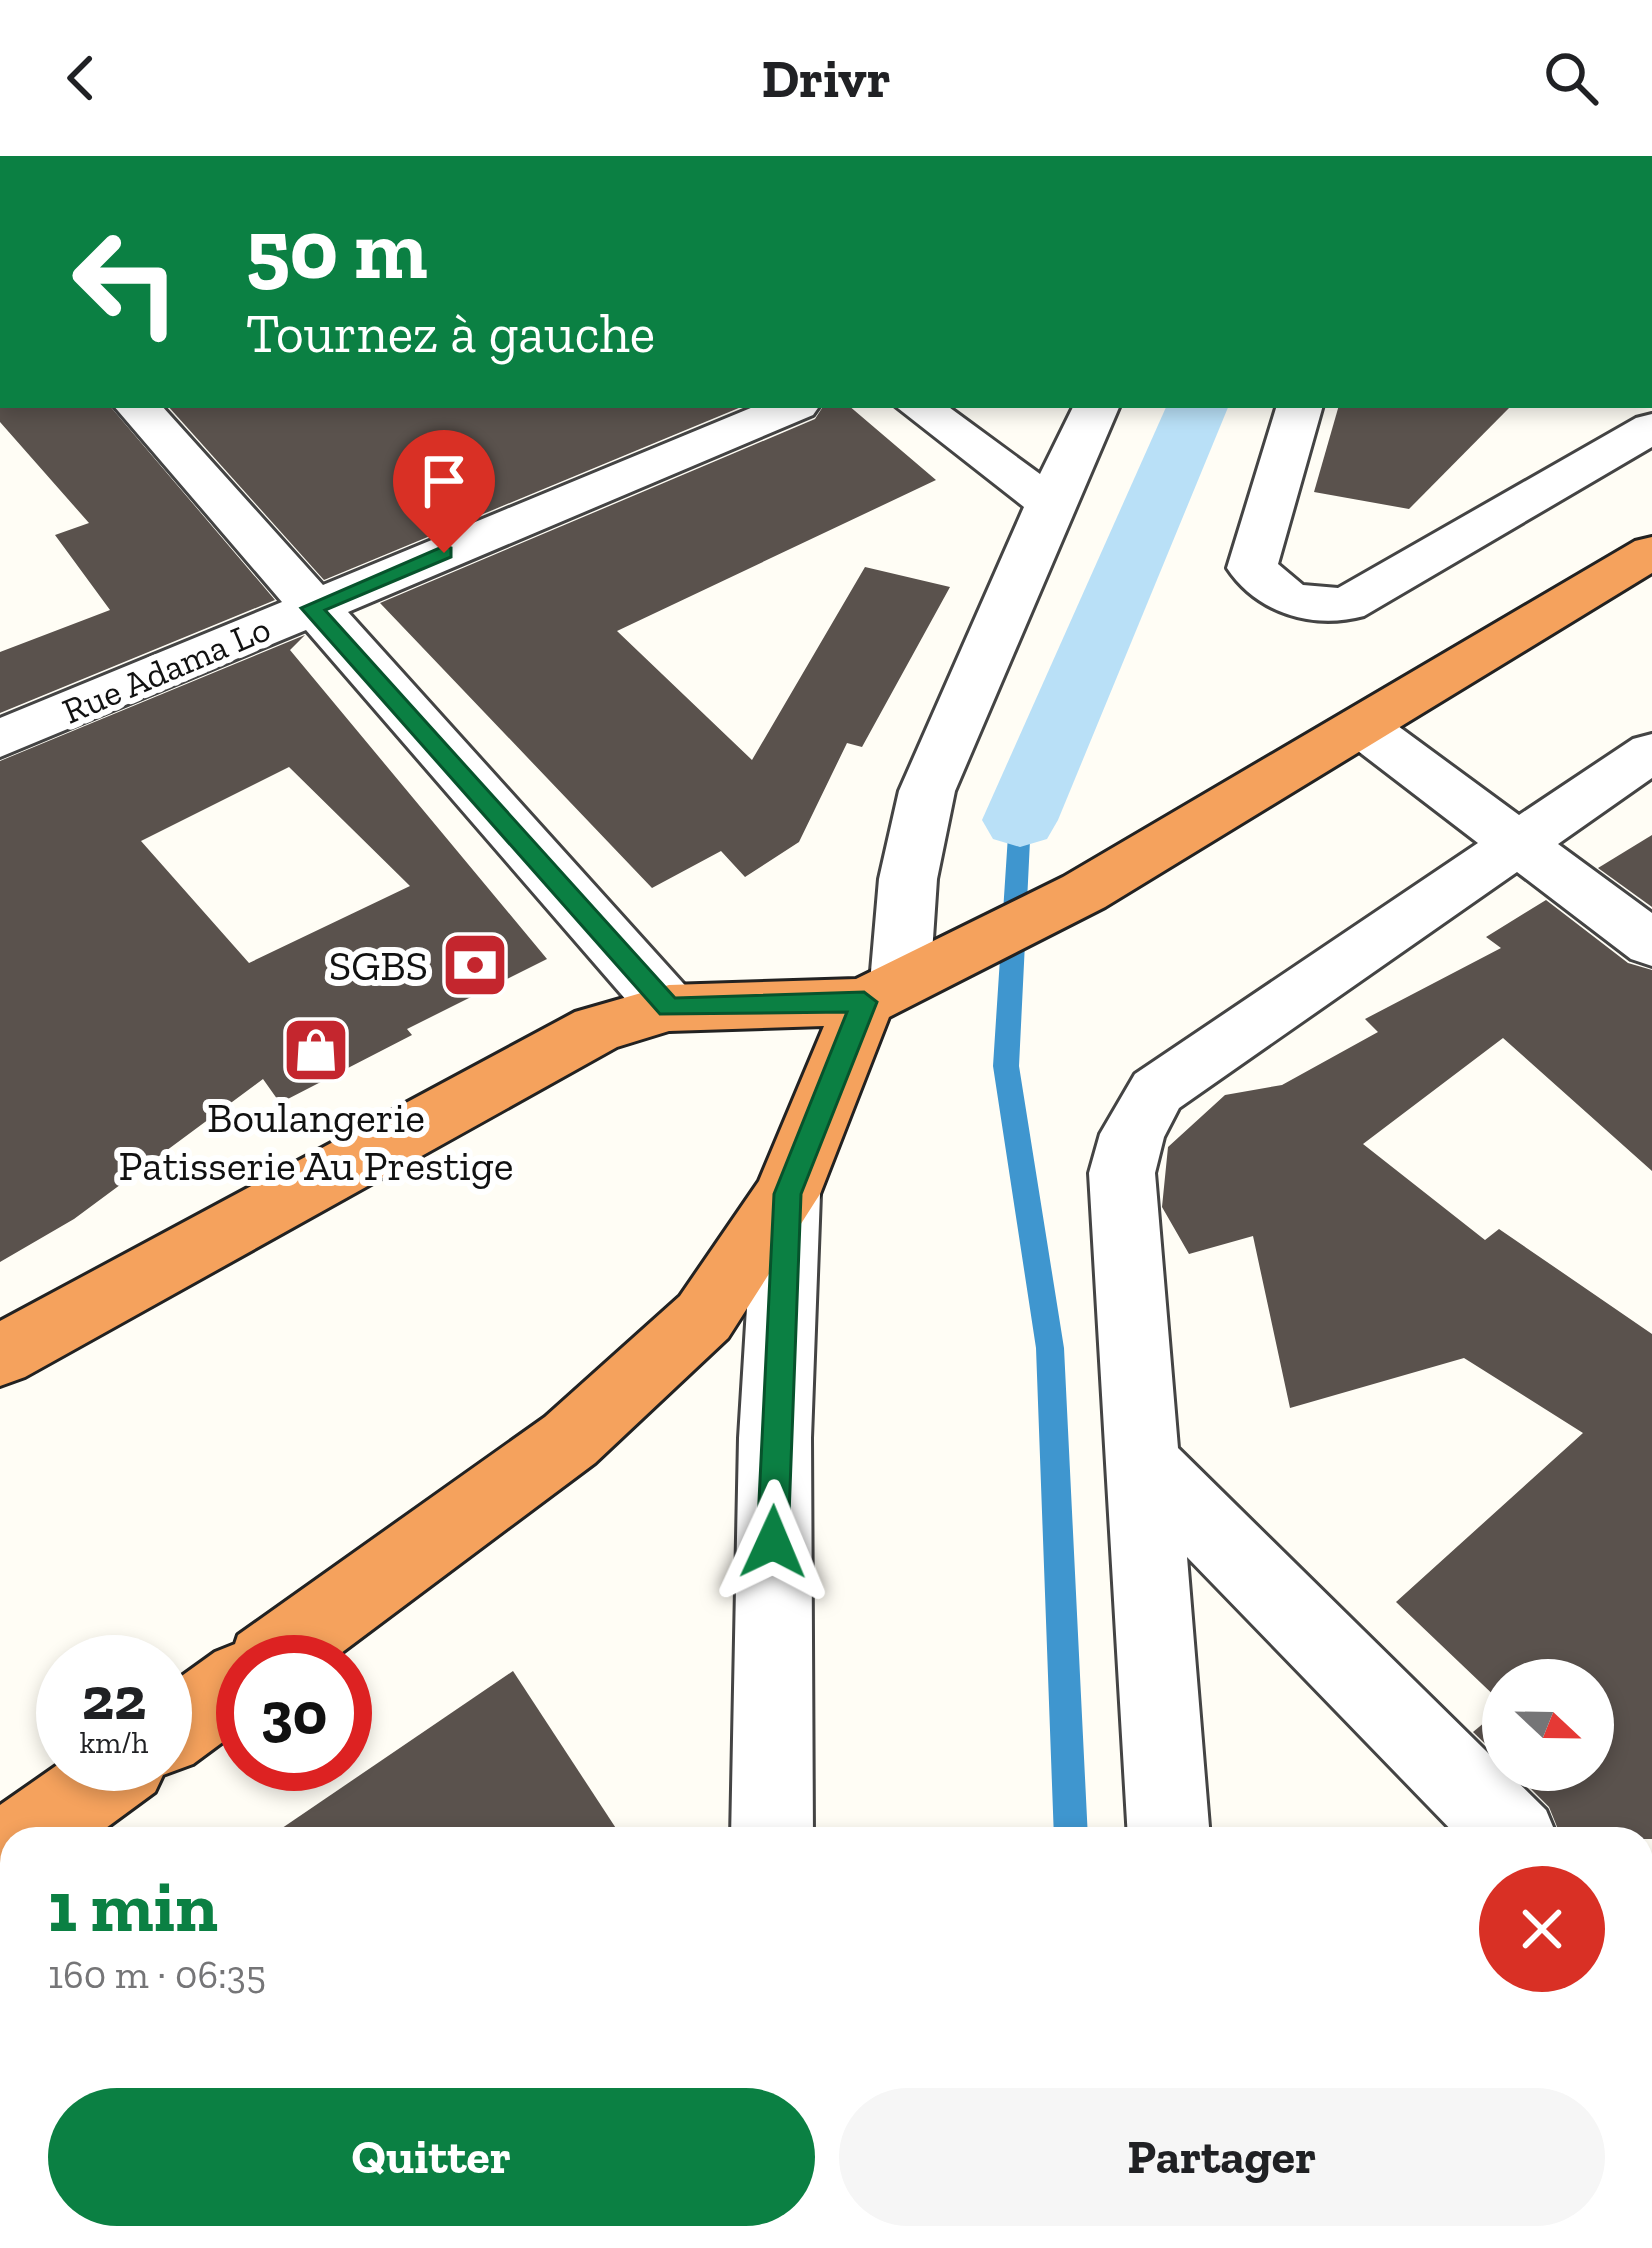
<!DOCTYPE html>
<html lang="fr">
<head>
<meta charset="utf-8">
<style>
	body { margin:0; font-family:"Zilla Slab",serif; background:#f6f6f6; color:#202124; height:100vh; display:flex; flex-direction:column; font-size:45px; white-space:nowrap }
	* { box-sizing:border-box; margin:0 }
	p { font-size:39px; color:#757577 }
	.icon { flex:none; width:66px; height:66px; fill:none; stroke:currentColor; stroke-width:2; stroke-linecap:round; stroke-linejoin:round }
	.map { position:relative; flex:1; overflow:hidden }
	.details { position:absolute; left:0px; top:1671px; width:1653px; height:423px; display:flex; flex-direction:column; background:#fff; border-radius:36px 36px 0 0; box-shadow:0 6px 18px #0003 }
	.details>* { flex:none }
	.banner { position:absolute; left:0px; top:0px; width:1653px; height:252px; box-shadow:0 6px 18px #0003; background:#0b8043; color:#fff; overflow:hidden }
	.needle { width:78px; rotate:112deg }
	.tools { position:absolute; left:1482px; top:1503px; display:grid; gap:24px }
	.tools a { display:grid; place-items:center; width:132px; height:132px; border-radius:50%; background:#fff; box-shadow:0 6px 18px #0003; font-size:60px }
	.speed { position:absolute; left:36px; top:1479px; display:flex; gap:24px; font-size:60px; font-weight:700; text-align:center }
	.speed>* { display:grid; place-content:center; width:156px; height:156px; border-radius:50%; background:#fff; box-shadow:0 6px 18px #0003; line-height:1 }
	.speed small { font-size:30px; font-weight:400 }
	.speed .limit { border:18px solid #d22; background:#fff; color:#111 }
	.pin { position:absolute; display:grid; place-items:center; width:102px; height:102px; color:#fff; margin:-123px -51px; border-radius:50% 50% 50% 0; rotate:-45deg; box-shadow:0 0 12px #0007 }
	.pin .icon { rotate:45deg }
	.me { position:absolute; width:132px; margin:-66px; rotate:1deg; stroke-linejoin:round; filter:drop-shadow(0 0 9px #0008) }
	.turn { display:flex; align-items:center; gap:42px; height:252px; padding:0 48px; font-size:54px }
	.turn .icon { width:156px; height:156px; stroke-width:2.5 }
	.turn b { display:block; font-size:84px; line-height:102px }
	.round { display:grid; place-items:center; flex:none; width:126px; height:126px; border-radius:63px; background:#f6f6f6 }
	.headline { display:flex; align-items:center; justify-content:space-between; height:204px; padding:0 48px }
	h1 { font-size:72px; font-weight:700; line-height:90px; color:#0b8043 }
	.action { display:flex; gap:24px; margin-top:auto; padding:24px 48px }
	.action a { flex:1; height:138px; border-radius:72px; background:#0b8043; color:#fff; font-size:48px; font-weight:700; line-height:138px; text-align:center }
	.action a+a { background:#f6f6f6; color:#202124 }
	header { display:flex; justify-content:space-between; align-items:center; height:156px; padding:0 48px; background:#fff; font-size:54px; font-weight:700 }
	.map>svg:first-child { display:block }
</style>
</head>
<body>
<header><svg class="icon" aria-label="back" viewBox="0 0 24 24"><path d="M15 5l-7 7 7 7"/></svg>Drivr<svg class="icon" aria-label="search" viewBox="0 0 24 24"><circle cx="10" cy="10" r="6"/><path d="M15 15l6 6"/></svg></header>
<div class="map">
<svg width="1652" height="2092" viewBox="0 0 1652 2092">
	<rect width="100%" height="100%" fill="#fffdf5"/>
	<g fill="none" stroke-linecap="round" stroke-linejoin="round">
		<g fill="#3f96cf" fill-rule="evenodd">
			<polygon points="1020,656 1031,664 1019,910 1064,1192 1088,1683 1054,1683 1036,1192 993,910 1009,664"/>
			<rect x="1069" y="2082" width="38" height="10"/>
		</g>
		<g fill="#b9e0f7" fill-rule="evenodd">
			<polygon points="1278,0 1332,0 1276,3"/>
			<polygon points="1167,249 1229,249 1058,664 1047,683 1020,691 993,683 982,664"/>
		</g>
	</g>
	<g fill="#5a524d" fill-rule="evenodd">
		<polygon points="0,249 109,249 275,444 0,557 0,496 110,454 55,379 89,367 0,266"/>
		<polygon points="167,249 746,249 324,424"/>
		<polygon points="824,249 848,249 936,324 617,475 752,604 865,411 950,431 862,591 847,587 799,686 745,721 721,695 652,732 380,447 815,263"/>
		<polygon points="1339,249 1512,249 1409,353 1314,336"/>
		<path d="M305,479L290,494L547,803L407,873L412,879L280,947L263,923L74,1063L0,1106V605ZM289,611L410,730L249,807L141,685Z"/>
		<polygon points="1652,679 1652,751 1598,712"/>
		<polygon points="1546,744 1628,807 1652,814 1652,1015 1503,882 1363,988 1485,1084 1499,1073 1652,1178 1652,1683 1562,1683 1549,1651 1512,1614 1593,1614 1593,1524 1503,1524 1503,1548 1396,1446 1583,1277 1464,1202 1290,1252 1253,1080 1189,1098 1162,1051 1168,991 1225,939 1282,929 1378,876 1365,863 1501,792 1486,781"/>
		<polygon points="513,1515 623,1683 266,1683"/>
		<polygon points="1503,1551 1503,1605 1473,1576"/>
	</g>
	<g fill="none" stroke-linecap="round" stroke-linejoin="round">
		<g stroke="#444" stroke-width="6">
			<g id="street">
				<polygon points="560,0 602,0 604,3 563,3"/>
				<polygon points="1197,0 1237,0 1195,3"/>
				<polygon points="1385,0 1431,0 1383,3"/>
				<rect x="0" y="80" width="3" height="27"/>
				<polygon points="113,249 161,249 323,429 758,249 820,249 813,259 348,456 691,836 700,852 691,868 669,875 647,868 306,474 0,601 0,562 282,446"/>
				<polygon points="894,249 946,249 1040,318 1074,249 1120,249 955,635 937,723 930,827 921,843 900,850 879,843 870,827 879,723 899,635 1024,351"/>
				<path d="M1277,249H1323L1278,408L1303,429L1338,432L1636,262L1652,258V291L1364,460C1312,474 1257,457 1227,412Z"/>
				<polygon points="1364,554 1383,559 1519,659 1633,583 1652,578 1652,622 1558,688 1652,757 1652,810 1631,803 1517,716 1179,952 1164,981 1155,1017 1178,1292 1546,1654 1558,1683 1460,1683 1187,1401 1210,1683 1128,1683 1089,1017 1100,978 1135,918 1478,687 1345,585 1337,572 1345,559"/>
				<polygon points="787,1011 810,1019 820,1038 811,1282 813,1683 731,1683 739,1282 754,1038 764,1019"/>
				<polygon points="1641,1765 1652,1770 1652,1863 1641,1858"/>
				<polygon points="1652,1891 1652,1987 1641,1992 1641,1895"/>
				<polygon points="270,2082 364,2082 368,2092 274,2092"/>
				<rect x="726" y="2082" width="92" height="10"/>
				<rect x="1155" y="2082" width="92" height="10"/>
				<polygon points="1469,2082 1566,2082 1562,2092 1465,2092"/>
			</g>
		</g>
		<g stroke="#333" stroke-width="6">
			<g id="secondary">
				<polygon points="415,0 463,0 413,3"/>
				<polygon points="3,129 3,155 0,156 0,130"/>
			</g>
		</g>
		<g stroke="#222" stroke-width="6">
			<polygon id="highway" points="1652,381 1652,417 1105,751 889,861 820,1038 728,1182 595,1307 329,1506 243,1506 243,1571 193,1608 163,1619 155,1636 91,1683 12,1683 12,1720 0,1715 0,1649 63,1605 165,1608 165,1532 215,1496 235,1488 238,1479 545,1261 680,1140 759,1025 824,870 669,875 617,891 25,1221 0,1230 0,1165 575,856 669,829 856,823 1063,721 1635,385"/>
		</g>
		<use href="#street" fill="#fff" fill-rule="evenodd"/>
		<use href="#secondary" fill="#fff6b0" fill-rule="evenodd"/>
		<use href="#highway" fill="#f5a25d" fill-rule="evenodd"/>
	</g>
	<polygon fill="#0b8043" stroke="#07532c" stroke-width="3" points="444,390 451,392 451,401 325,454 675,842 864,836 877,846 801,1038 788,1386 784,1396 773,1400 762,1396 757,1386 774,1038 847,856 660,858 301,452"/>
	<defs>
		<g id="bank-square" transform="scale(3.45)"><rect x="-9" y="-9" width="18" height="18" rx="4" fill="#c4262e" stroke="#fff"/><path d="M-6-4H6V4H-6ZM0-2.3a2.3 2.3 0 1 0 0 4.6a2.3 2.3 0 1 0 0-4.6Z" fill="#fff"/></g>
		<g id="shop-square" transform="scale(3.45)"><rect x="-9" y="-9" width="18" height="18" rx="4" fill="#c4262e" stroke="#fff"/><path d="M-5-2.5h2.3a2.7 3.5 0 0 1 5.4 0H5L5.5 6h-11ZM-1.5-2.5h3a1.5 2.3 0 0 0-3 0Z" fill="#fff"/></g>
	</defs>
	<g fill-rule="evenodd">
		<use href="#bank-square" x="475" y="809"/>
		<use href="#shop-square" x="316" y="894"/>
	</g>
	<g text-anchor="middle" stroke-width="12" stroke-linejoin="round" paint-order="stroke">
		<g font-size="36" fill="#111" stroke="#fff">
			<text transform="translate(166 513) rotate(-23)" y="13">Rue Adama Lo</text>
		</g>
		<g font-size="42" fill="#111" stroke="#fff" text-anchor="end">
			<text x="428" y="824">SGBS</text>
			<text x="316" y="976" text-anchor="middle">Boulangerie<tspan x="316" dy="48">Patisserie Au Prestige</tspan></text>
		</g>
	</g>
</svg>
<div class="tools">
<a><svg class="needle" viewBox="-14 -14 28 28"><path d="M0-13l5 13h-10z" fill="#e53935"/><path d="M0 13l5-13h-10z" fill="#757577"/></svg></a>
</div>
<div class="speed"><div>22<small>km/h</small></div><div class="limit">30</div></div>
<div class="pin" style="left:444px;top:397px;background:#d93025"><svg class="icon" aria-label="arrive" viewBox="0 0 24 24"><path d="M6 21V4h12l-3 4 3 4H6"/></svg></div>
<svg class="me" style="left:773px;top:1386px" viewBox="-20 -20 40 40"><path d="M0-17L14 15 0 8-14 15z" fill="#0b8043" stroke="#fff" stroke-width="4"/></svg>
<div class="banner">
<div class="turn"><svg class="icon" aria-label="left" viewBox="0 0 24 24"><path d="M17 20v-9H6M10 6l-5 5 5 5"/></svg><div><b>50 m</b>Tournez à gauche</div></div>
</div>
<section class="details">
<div class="headline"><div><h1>1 min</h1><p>160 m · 06:35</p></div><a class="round" style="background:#d93025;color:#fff"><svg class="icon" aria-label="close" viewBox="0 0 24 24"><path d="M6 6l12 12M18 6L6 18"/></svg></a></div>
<div class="action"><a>Quitter</a><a>Partager</a></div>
</section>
</div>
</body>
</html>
